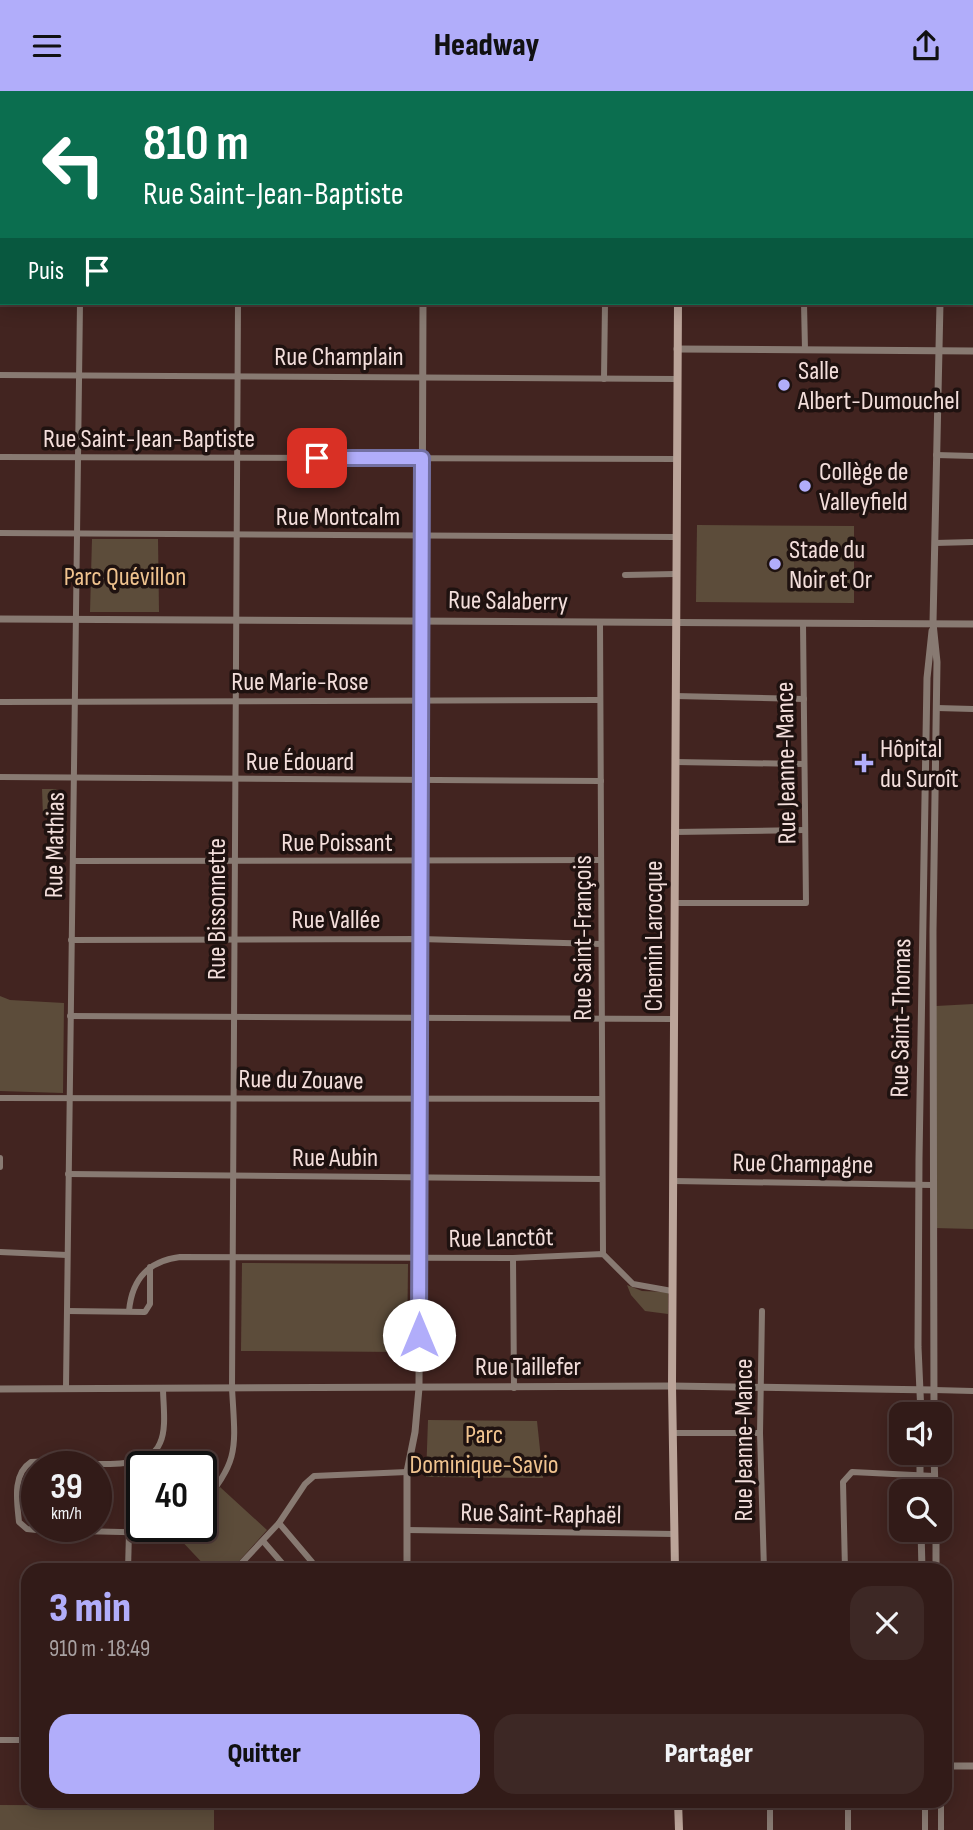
<!DOCTYPE html>
<html lang="fr">
<head>
<meta charset="utf-8">
<style>
	body { margin:0; font-family:"Sofia Sans Condensed",sans-serif; background:#3d2825; color:#f1f3f6; height:100vh; display:flex; flex-direction:column; font-size:26px; white-space:nowrap }
	* { box-sizing:border-box; margin:0 }
	p { font-size:23px; color:#a8a1a2 }
	.icon { flex:none; width:38px; height:38px; fill:none; stroke:currentColor; stroke-width:2; stroke-linecap:round; stroke-linejoin:round }
	.map { position:relative; flex:1; overflow:hidden }
	.side { position:absolute; left:21px; top:1472px; width:931px; height:245px; display:flex; flex-direction:column; background:#321b18; border-radius:21px; box-shadow:0 4px 18px #0003,0 0 0 2px #4d3937 }
	.side>* { flex:none }
	.guide { position:absolute; left:0px; top:0px; width:973px; height:214px; box-shadow:0 4px 18px #0003,0 0 0 2px #4d3937; background:#0b6e4f; color:#fff; overflow:hidden }
	.buttons { position:absolute; left:889px; top:1311px; display:grid; gap:14px }
	.buttons a { display:grid; place-items:center; width:63px; height:63px; border-radius:14px; background:#321b18; box-shadow:0 4px 18px #0003,0 0 0 2px #4d3937; font-size:35px }
	.speed { position:absolute; left:21px; top:1360px; display:flex; gap:14px; font-size:35px; font-weight:700; text-align:center }
	.speed>* { display:grid; place-content:center; width:91px; height:91px; border-radius:50%; background:#321b18; box-shadow:0 4px 18px #0003,0 0 0 2px #4d3937; line-height:1 }
	.speed small { font-size:18px; font-weight:400 }
	.speed .limit { border:4px solid #111; border-radius:10px; background:#fff; color:#111 }
	.pin { position:absolute; display:grid; place-items:center; width:60px; height:60px; color:#fff; margin:-30px; border-radius:14px; box-shadow:0 4px 10px #0006 }
	.me { position:absolute; width:77px; margin:-38px; rotate:0deg; stroke-linejoin:round; filter:drop-shadow(0 0 5px #0008) }
	.turn { display:flex; align-items:center; gap:24px; height:147px; padding:0 28px; font-size:32px }
	.turn .icon { width:91px; height:91px; stroke-width:2.5 }
	.turn b { display:block; font-size:49px; line-height:60px }
	.then { display:flex; align-items:center; height:66px; padding:0 28px; background:#0003; gap:14px; font-size:26px }
	.round { display:grid; place-items:center; flex:none; width:74px; height:74px; border-radius:21px; background:#3d2825 }
	.headline { display:flex; align-items:center; justify-content:space-between; height:119px; padding:0 28px }
	h1 { font-size:42px; font-weight:800; line-height:52px; color:#b1adfa }
	.primary-button { display:flex; gap:14px; margin-top:auto; padding:14px 28px }
	.primary-button a { flex:1; height:80px; border-radius:21px; background:#b1adfa; color:#111; font-size:28px; font-weight:800; line-height:80px; text-align:center }
	.primary-button a+a { background:#3d2825; color:#f1f3f6 }
	header { display:flex; justify-content:space-between; align-items:center; height:91px; padding:0 28px; background:#b1adfa; color:#111; font-size:32px; font-weight:800 }
	.map>svg:first-child { display:block }
</style>
</head>
<body>
<header><svg class="icon" aria-label="menu" viewBox="0 0 24 24"><path d="M4 6h16M4 12h16M4 18h16"/></svg>Headway<svg class="icon" aria-label="share" viewBox="0 0 24 24"><path d="M12 15V3M7 8l5-5 5 5M5 13v7h14v-7"/></svg></header>
<div class="map">
<svg width="973" height="1739" viewBox="0 0 973 1739">
	<rect width="100%" height="100%" fill="#422420"/>
	<g fill="#5c4c3a">
		<polygon points="697,434 854,435 854,512 696,511"/>
		<polygon points="92,448 158,448 159,521 90,521"/>
		<polygon points="42,698 55,698 61,701 63,724 43,725"/>
		<polygon points="0,905 10,909 64,912 63,1002 0,1000"/>
		<polygon points="973,913 973,1138 934,1137 936,915"/>
		<polygon points="242,1172 408,1173 407,1261 241,1260"/>
		<polygon points="627,1194 642,1200 668,1201 668,1223 645,1220 631,1204"/>
		<polygon points="428,1329 537,1330 543,1387 426,1386"/>
		<polygon points="220,1396 267,1439 231,1479 209,1479 176,1444 184,1435 201,1435 201,1417"/>
		<polygon points="0,1714 214,1715 214,1739 0,1739"/>
	</g>
	<g fill="none" stroke-linecap="round" stroke-linejoin="round">
		<g stroke="#887a72" stroke-width="6">
			<polyline points="83,2 83,0"/>
			<polyline points="240,2 240,0"/>
			<polyline points="354,2 354,0"/>
			<polyline points="510,2 510,0"/>
			<polyline points="0,52 2,52"/>
			<polyline points="0,207 2,207"/>
			<polyline points="804,212 805,259"/>
			<polyline points="887,212 940,213"/>
			<polyline points="0,284 677,288"/>
			<polyline points="604,288 605,212"/>
			<polyline points="936,364 973,365"/>
			<polyline points="0,366 676,368"/>
			<polyline points="0,442 675,446"/>
			<polyline points="935,452 973,451"/>
			<polyline points="625,484 675,483"/>
			<polyline points="600,531 603,1163"/>
			<polyline points="675,605 804,608"/>
			<polyline points="0,611 600,609"/>
			<polyline points="937,617 973,618"/>
			<polyline points="675,671 804,673"/>
			<polyline points="0,686 601,690"/>
			<polyline points="674,741 805,739"/>
			<polyline points="73,770 601,769"/>
			<polyline points="674,812 806,812 803,532"/>
			<polyline points="71,849 420,848 601,853"/>
			<polyline points="70,925 673,928"/>
			<polyline points="0,1007 601,1008"/>
			<polyline points="0,1067 0,1076"/>
			<polyline points="68,1083 601,1088"/>
			<polyline points="673,1090 932,1094"/>
			<polyline points="0,1161 67,1164"/>
			<polyline points="513,1167 514,1297"/>
			<polyline points="67,1220 145,1221 150,1213 150,1176"/>
			<path d="M129,1220C132,1187 149,1170 180,1166L513,1167L603,1163L633,1193L672,1200"/>
			<polyline points="762,1220 760,1342 764,1479"/>
			<polyline points="66,1297 80,212"/>
			<path d="M163,1297C163,1313 167,1337 160,1352C146,1387 63,1367 31,1371C12,1383 17,1411 19,1431L27,1438L37,1439L163,1442L182,1435"/>
			<polyline points="934,1299 973,1300"/>
			<polyline points="673,1342 760,1342"/>
			<path d="M201,1414C241,1370 235,1354 232,1297L238,212"/>
			<polyline points="279,1432 312,1471 308,1479"/>
			<polyline points="407,1439 674,1443"/>
			<polyline points="263,1450 288,1479"/>
			<polyline points="128,1479 129,1441"/>
			<polyline points="235,1479 279,1432 305,1393 314,1385 407,1381"/>
			<polyline points="845,1479 843,1391 852,1381 934,1385"/>
			<path d="M28,1520C19,1532 22,1554 28,1567"/>
			<polyline points="0,1649 28,1649"/>
			<polyline points="770,1710 770,1739"/>
			<polyline points="848,1710 848,1739"/>
			<polyline points="925,1710 925,1739"/>
			<polyline points="941,1710 941,1739"/>
		</g>
		<g stroke="#887a72" stroke-width="7">
			<polyline points="424,2 424,0"/>
			<polyline points="915,2 915,0"/>
			<polyline points="971,40 973,41"/>
			<polyline points="0,128 2,128"/>
			<polyline points="971,135 973,136"/>
			<polyline points="677,258 973,260"/>
			<polyline points="0,528 973,533"/>
			<polyline points="0,1298 672,1295 934,1299"/>
			<polyline points="921,1323 918,1256 919,1068 927,587 932,540"/>
			<polyline points="934,1323 933,840 937,571 933,532 940,212"/>
			<polyline points="934,1362 935,1400"/>
			<polyline points="920,1400 920,1362"/>
			<polyline points="921,1438 922,1479"/>
			<polyline points="936,1438 936,1479"/>
			<polyline points="407,1479 407,1381 415,1341 419,1297 423,212"/>
			<polyline points="945,1675 973,1675"/>
		</g>
		<g stroke="#bba499" stroke-width="8">
			<polyline points="680,2 680,0"/>
			<polyline points="675,1479 672,1295 678,212"/>
			<polyline points="678,1710 679,1739"/>
		</g>
	</g>
	<g fill="none" stroke-linecap="round" stroke-linejoin="round">
		<g stroke="#7370a2" stroke-width="18">
			<polyline id="route" points="317,367 422,367 419,1244"/>
		</g>
		<use href="#route" stroke="#b1adfa" stroke-width="12"/>
	</g>
	<g fill="#b1adfa" stroke="#1f1210" stroke-width="2.5">
		<circle cx="784" cy="294" r="7"/>
		<circle cx="805" cy="395" r="7"/>
		<circle cx="775" cy="473" r="7"/>
		<path d="M860.5 661.5h7v7h7v7h-7v7h-7v-7h-7v-7h7z"/>
	</g>
	<g text-anchor="middle" stroke-width="7" stroke-linejoin="round" paint-order="stroke">
		<g font-size="26" fill="#f3dedb" stroke="#1f1210">
			<text x="339" y="274">Rue Champlain</text>
			<text x="149" y="356">Rue Saint-Jean-Baptiste</text>
			<text x="338" y="434">Rue Montcalm</text>
			<text transform="translate(508 509) rotate(1)" y="9">Rue Salaberry</text>
			<text x="300" y="599">Rue Marie-Rose</text>
			<text x="300" y="679">Rue Édouard</text>
			<text transform="translate(785 672) rotate(-91)" y="9">Rue Jeanne-Mance</text>
			<text x="337" y="760">Rue Poissant</text>
			<text transform="translate(54 754) rotate(-89)" y="9">Rue Mathias</text>
			<text transform="translate(216 818) rotate(-90)" y="9">Rue Bissonnette</text>
			<text x="336" y="837">Rue Vallée</text>
			<text transform="translate(653 845) rotate(-90)" y="9">Chemin Larocque</text>
			<text transform="translate(582 847) rotate(-90)" y="9">Rue Saint-François</text>
			<text transform="translate(900 927) rotate(-89)" y="9">Rue Saint-Thomas</text>
			<text transform="translate(301 988) rotate(1)" y="9">Rue du Zouave</text>
			<text x="335" y="1075">Rue Aubin</text>
			<text transform="translate(803 1072) rotate(1)" y="9">Rue Champagne</text>
			<text transform="translate(501 1146) rotate(-1)" y="9">Rue Lanctôt</text>
			<text x="528" y="1284">Rue Taillefer</text>
			<text transform="translate(743 1349) rotate(-90)" y="9">Rue Jeanne-Mance</text>
			<text transform="translate(541 1422) rotate(1)" y="9">Rue Saint-Raphaël</text>
		</g>
		<g font-size="26" fill="#f3dedb" stroke="#1f1210" text-anchor="start">
			<text x="798" y="288">Salle<tspan x="798" dy="30">Albert-Dumouchel</tspan></text>
			<text x="819" y="389">Collège de<tspan x="819" dy="30">Valleyfield</tspan></text>
			<text x="789" y="467">Stade du<tspan x="789" dy="30">Noir et Or</tspan></text>
			<text x="880" y="666">Hôpital<tspan x="880" dy="30">du Suroît</tspan></text>
		</g>
		<g font-size="26" fill="#f0c38f" stroke="#1f1210">
			<text x="125" y="494">Parc Quévillon</text>
			<text x="484" y="1352">Parc<tspan x="484" dy="30">Dominique-Savio</tspan></text>
		</g>
	</g>
</svg>
<div class="buttons">
<a><svg class="icon" aria-label="sound" viewBox="0 0 24 24"><path d="M4 9h4l5-4v14l-5-4H4zM17 9q2 3 0 6"/></svg></a>
<a><svg class="icon" aria-label="search" viewBox="0 0 24 24"><circle cx="10" cy="10" r="6"/><path d="M15 15l6 6"/></svg></a>
</div>
<div class="speed"><div>39<small>km/h</small></div><div class="limit">40</div></div>
<div class="pin" style="left:317px;top:367px;background:#d93025"><svg class="icon" aria-label="arrive" viewBox="0 0 24 24"><path d="M6 21V4h12l-3 4 3 4H6"/></svg></div>
<svg class="me" style="left:419px;top:1244px" viewBox="-20 -20 40 40"><circle r="19" fill="#fff"/><path d="M0-13L10 11 0 6-10 11z" fill="#b1adfa"/></svg>
<div class="guide">
<div class="turn"><svg class="icon" aria-label="left" viewBox="0 0 24 24"><path d="M17 20v-9H6M10 6l-5 5 5 5"/></svg><div><b>810 m</b>Rue Saint-Jean-Baptiste</div></div>
<div class="then">Puis<svg class="icon" aria-label="arrive" viewBox="0 0 24 24"><path d="M6 21V4h12l-3 4 3 4H6"/></svg></div>
</div>
<section class="side">
<div class="headline"><div><h1>3 min</h1><p>910 m · 18:49</p></div><a class="round"><svg class="icon" aria-label="close" viewBox="0 0 24 24"><path d="M6 6l12 12M18 6L6 18"/></svg></a></div>
<div class="primary-button"><a>Quitter</a><a>Partager</a></div>
</section>
</div>
</body>
</html>
